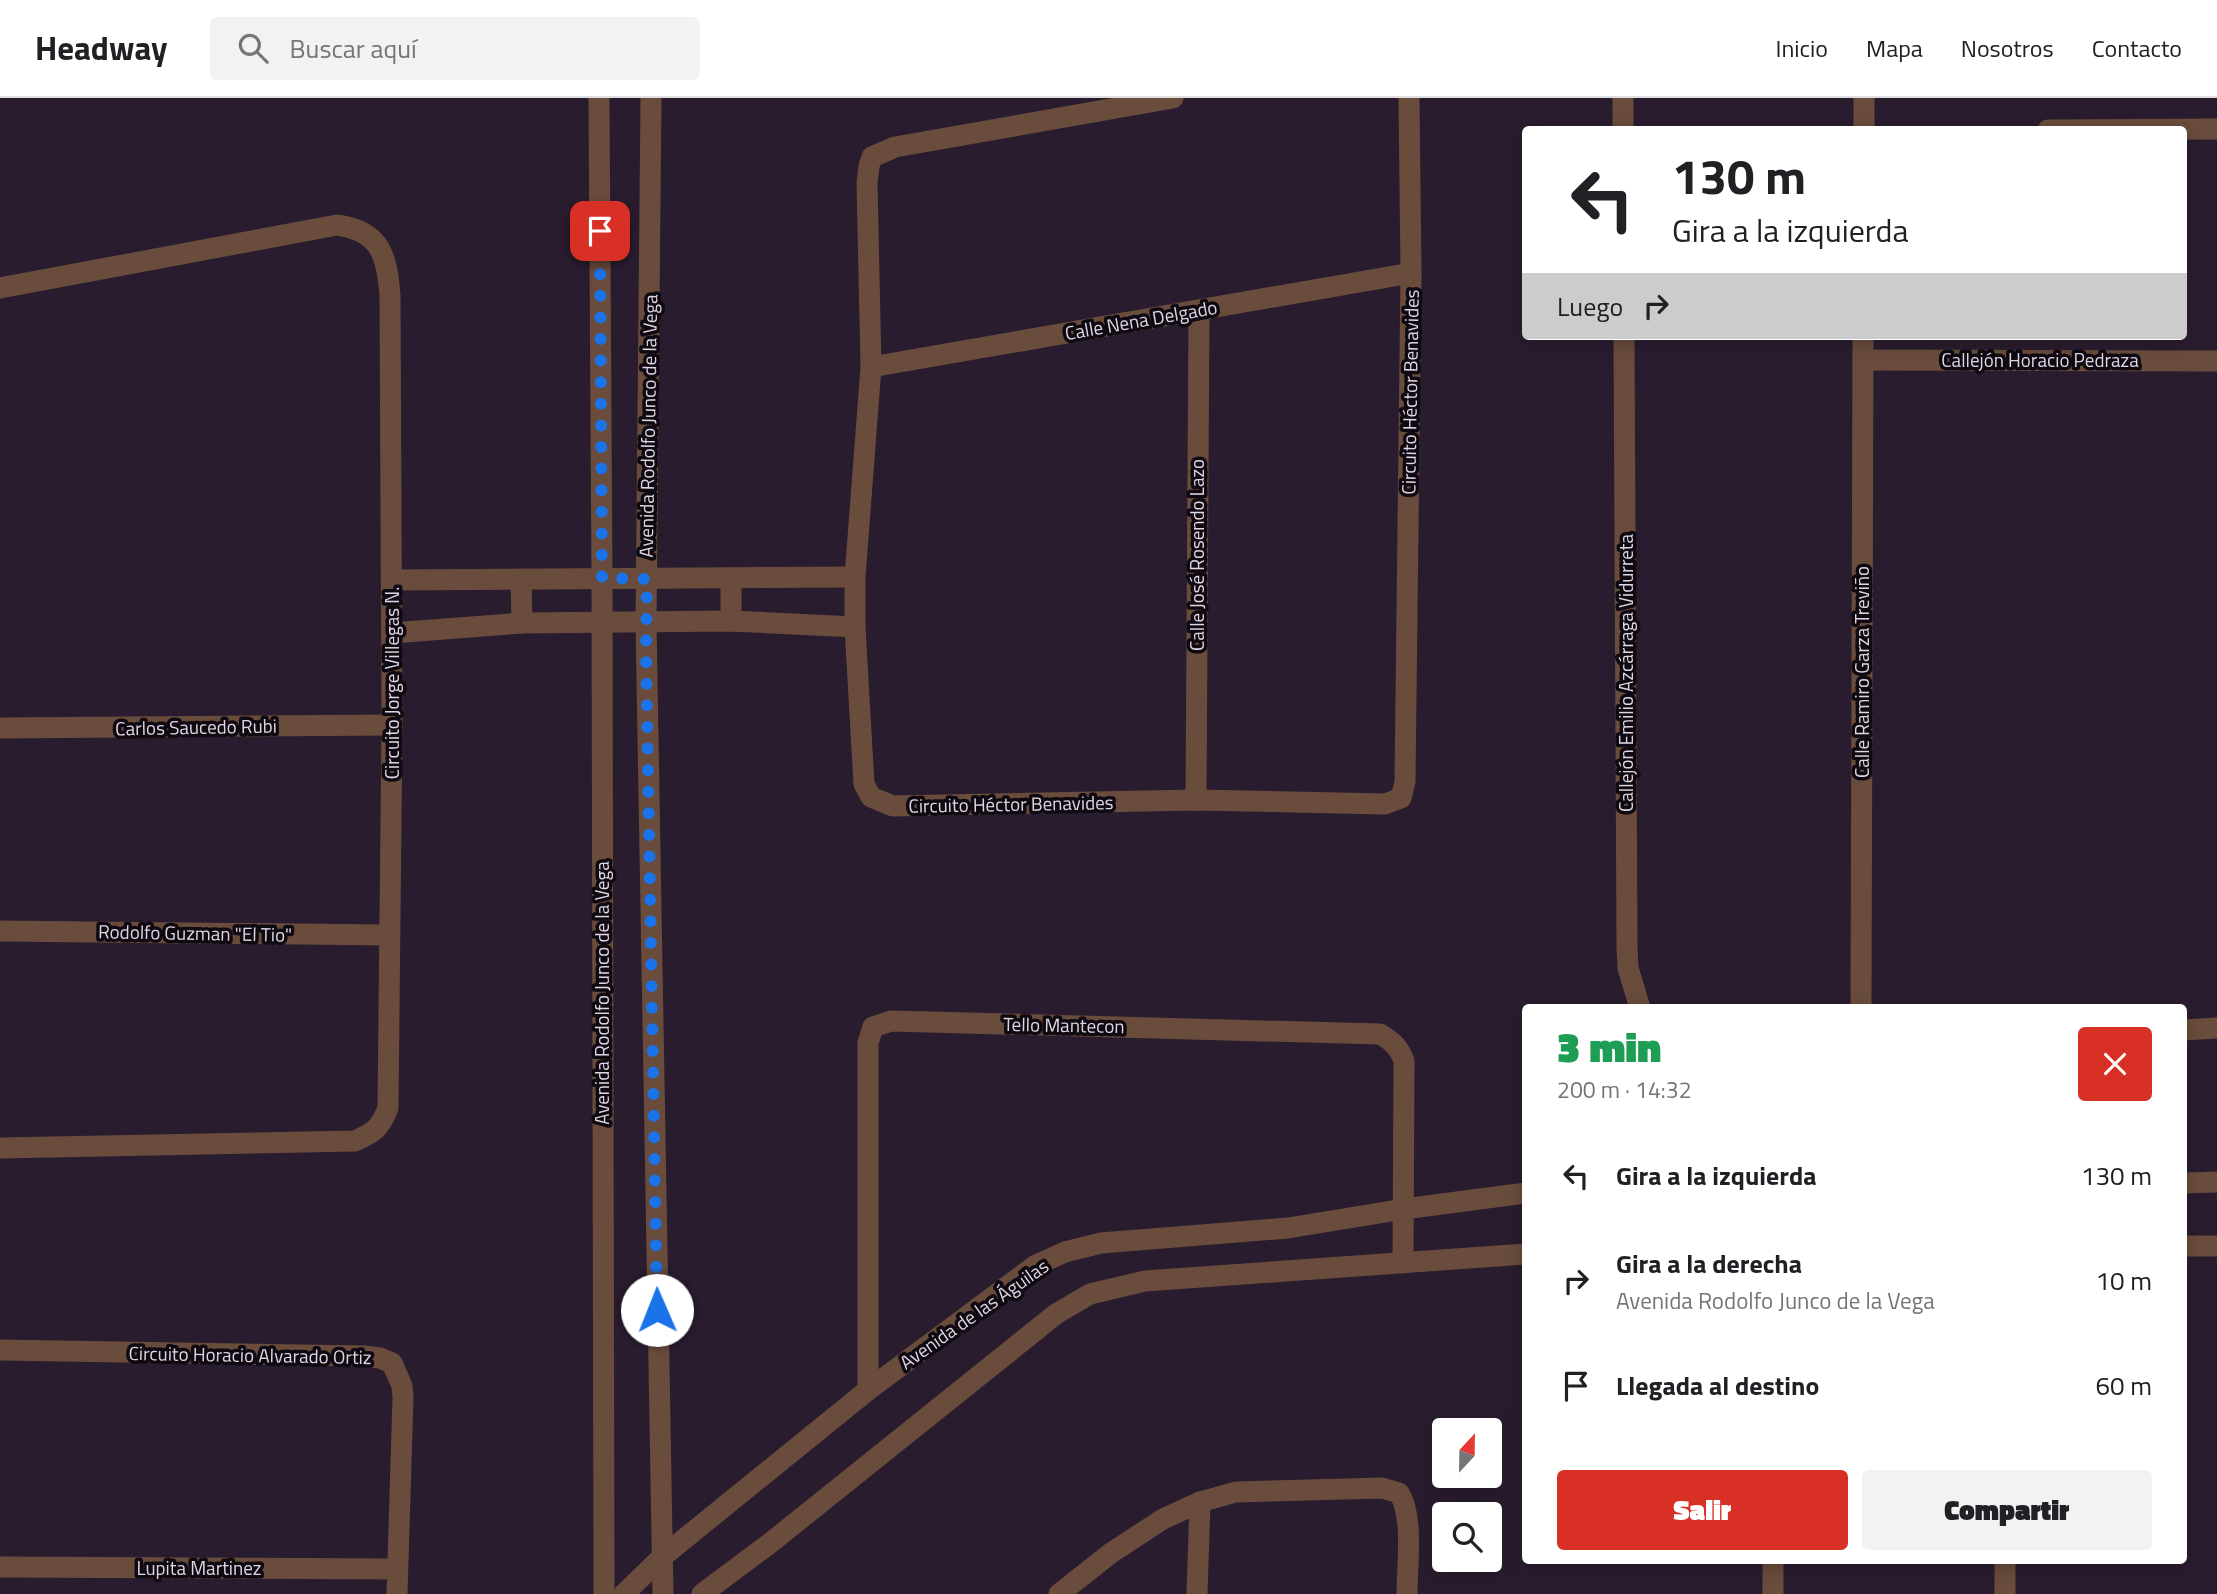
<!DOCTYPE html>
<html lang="es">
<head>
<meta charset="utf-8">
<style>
	body { margin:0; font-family:"Titillium Web",sans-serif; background:#f2f2f2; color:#202124; height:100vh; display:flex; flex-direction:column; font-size:26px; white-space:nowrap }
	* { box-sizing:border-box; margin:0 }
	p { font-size:23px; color:#757577 }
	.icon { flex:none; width:38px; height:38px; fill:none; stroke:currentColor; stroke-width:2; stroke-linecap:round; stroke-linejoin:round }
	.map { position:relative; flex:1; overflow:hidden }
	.details { position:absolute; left:1522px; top:906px; width:665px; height:560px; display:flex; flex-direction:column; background:#fff; border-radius:7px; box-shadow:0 4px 18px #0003 }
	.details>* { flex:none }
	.top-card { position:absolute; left:1522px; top:28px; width:665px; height:214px; border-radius:7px; box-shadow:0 4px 18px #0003; background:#fff; color:#202124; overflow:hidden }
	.needle { width:46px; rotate:22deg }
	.tools { position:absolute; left:1432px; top:1320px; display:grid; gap:14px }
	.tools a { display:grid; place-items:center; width:70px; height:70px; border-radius:7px; background:#fff; box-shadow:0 4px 18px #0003; font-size:35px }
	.pin { position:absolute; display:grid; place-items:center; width:60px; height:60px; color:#fff; margin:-30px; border-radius:14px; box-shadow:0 4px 10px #0006 }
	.me { position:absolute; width:77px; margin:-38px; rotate:359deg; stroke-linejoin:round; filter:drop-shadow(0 0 5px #0008) }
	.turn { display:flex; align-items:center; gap:24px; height:147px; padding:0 35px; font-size:32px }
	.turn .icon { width:91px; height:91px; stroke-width:2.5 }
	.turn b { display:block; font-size:49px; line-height:60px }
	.then { display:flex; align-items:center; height:66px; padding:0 35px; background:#0003; gap:14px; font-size:26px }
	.round { display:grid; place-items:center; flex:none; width:74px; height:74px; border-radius:7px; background:#f2f2f2 }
	.headline { display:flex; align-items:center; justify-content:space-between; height:119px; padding:0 35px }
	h1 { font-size:42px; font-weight:800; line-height:52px; color:#1e9e55 }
	.cta { display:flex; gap:14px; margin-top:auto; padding:14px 35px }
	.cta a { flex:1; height:80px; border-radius:7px; background:#d93025; color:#fff; font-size:28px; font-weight:800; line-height:80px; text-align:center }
	.cta a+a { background:#f2f2f2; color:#202124 }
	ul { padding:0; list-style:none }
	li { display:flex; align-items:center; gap:21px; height:105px; padding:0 35px }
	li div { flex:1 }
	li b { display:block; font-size:26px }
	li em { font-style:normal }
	header { display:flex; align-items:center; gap:42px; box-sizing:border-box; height:98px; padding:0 35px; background:#fff; border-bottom:2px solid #e0e0e0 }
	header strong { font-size:33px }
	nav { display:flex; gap:38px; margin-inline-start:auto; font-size:24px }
	.search { width:490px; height:63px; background:#f2f2f2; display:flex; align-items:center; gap:18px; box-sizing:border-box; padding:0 24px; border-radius:7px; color:#757577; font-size:26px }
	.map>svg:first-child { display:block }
</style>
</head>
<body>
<header>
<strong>Headway</strong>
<div class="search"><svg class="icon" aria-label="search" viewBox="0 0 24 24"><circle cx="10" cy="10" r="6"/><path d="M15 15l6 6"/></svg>Buscar aquí</div>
<nav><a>Inicio</a><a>Mapa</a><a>Nosotros</a><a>Contacto</a></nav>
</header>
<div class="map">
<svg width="2217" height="1496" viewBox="0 0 2217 1496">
	<rect width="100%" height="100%" fill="#291c2f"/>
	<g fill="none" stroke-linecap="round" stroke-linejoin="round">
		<g stroke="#694c3c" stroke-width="21">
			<polyline points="599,0 602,480 604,1496"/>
			<polyline points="651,0 646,525 663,1496"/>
			<polyline points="1173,0 895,49 872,59 869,68 867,85 871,269 855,479 855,529 864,686 871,699 893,708 1196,702 1385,706 1401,700 1405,684 1411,175 1409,0"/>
			<polyline points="1623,0 1623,32"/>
			<polyline points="1864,32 1864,0"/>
			<polyline points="2048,32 2217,31"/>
			<path d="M0,190L337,127C381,133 387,158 390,198L392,627L388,1010C380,1030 375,1034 355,1043L0,1050"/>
			<polyline points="1624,238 1627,849 1628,870 1640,910"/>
			<polyline points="1863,262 2217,263"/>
			<polyline points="871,269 1411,175"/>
			<polyline points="521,481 522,525"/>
			<polyline points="731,481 731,523"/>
			<polyline points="392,482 855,479"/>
			<polyline points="392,535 522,525 731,523 855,529"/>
			<polyline points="0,630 392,627"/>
			<polyline points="1196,702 1199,212"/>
			<polyline points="0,833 389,837"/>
			<polyline points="1861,910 1863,238"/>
			<polyline points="2184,932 2217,930"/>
			<polyline points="2184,1085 2217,1084"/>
			<polyline points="2184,1148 2217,1148"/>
			<polyline points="0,1252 364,1258 380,1260 392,1265 402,1288 403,1299 397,1496"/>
			<path d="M868,1292V945L873,929L891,923L1380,936C1392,943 1399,949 1404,963L1403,1165"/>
			<polyline points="1773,1463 1773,1496"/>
			<polyline points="2005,1463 2005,1496"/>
			<polyline points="0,1469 397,1471"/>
			<polyline points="624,1496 662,1459 868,1292 1036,1167 1065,1154 1101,1145 1288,1130 1404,1111 1526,1095"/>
			<polyline points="702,1496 769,1446 1056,1216 1090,1196 1145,1183 1526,1156"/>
			<path d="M1059,1496L1111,1455L1163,1421L1200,1404L1236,1394L1382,1390L1399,1395C1414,1418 1407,1468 1407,1496"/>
			<polyline points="1197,1496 1200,1404"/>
		</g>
	</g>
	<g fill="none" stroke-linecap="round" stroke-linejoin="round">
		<polyline stroke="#1a73e8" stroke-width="12" stroke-dasharray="0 21.6" points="600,133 602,480 647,481 646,552 657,1212"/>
	</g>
	<g text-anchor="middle" stroke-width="7" stroke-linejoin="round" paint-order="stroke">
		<g font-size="19" fill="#dfd6e3" stroke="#0f0911">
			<text transform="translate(1141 222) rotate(-10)" y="7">Calle Nena Delgado</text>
			<text x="2040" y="269">Callejón Horacio Pedraza</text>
			<text transform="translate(1410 294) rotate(-89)" y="7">Circuito Héctor Benavides</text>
			<text transform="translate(648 328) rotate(-89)" y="7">Avenida Rodolfo Junco de la Vega</text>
			<text transform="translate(1197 457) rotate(-90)" y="7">Calle José Rosendo Lazo</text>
			<text transform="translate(1862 574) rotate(-90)" y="7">Calle Ramiro Garza Treviño</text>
			<text transform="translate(1626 575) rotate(-90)" y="7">Callejón Emilio Azcárraga Vidurreta</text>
			<text transform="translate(392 585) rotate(-90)" y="7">Circuito Jorge Villegas N.</text>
			<text transform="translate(196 629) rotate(-1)" y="7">Carlos Saucedo Rubi</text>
			<text transform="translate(1011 706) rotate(-1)" y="7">Circuito Héctor Benavides</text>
			<text transform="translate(195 835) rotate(1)" y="7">Rodolfo Guzman "El Tio"</text>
			<text transform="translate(602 895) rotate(-90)" y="7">Avenida Rodolfo Junco de la Vega</text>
			<text transform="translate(1064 927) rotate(1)" y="7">Tello Mantecon</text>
			<text transform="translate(974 1216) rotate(-35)" y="7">Avenida de las Águilas</text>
			<text transform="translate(250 1257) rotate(1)" y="7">Circuito Horacio Alvarado Ortiz</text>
			<text x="199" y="1477">Lupita Martinez</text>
		</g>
	</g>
</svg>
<div class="tools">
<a><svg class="needle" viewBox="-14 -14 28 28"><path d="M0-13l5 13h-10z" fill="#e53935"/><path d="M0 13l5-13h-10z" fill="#757577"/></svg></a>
<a><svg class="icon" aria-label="search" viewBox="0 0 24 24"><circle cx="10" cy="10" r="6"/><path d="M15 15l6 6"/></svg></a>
</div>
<div class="pin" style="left:600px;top:133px;background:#d93025"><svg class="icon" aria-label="arrive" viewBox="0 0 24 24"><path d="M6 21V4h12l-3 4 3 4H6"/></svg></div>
<svg class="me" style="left:657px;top:1212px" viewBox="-20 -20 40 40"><circle r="19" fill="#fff"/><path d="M0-13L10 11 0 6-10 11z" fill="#1a73e8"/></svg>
<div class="top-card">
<div class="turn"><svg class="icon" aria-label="left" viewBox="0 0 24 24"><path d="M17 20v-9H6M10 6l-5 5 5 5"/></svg><div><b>130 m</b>Gira a la izquierda</div></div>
<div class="then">Luego<svg class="icon" aria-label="right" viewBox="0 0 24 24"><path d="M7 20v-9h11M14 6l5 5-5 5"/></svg></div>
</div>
<section class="details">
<div class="headline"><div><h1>3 min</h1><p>200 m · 14:32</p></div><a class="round" style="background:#d93025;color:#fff"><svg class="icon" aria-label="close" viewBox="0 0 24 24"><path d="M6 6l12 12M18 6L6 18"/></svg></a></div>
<ul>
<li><svg class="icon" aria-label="left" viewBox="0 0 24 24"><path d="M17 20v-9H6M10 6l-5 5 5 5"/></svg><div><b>Gira a la izquierda</b></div><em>130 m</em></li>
<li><svg class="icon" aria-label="right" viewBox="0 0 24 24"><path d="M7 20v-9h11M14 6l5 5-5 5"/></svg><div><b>Gira a la derecha</b><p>Avenida Rodolfo Junco de la Vega</p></div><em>10 m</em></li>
<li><svg class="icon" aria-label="arrive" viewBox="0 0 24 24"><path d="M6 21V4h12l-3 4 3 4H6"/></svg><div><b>Llegada al destino</b></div><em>60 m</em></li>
</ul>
<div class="cta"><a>Salir</a><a>Compartir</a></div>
</section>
</div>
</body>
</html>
